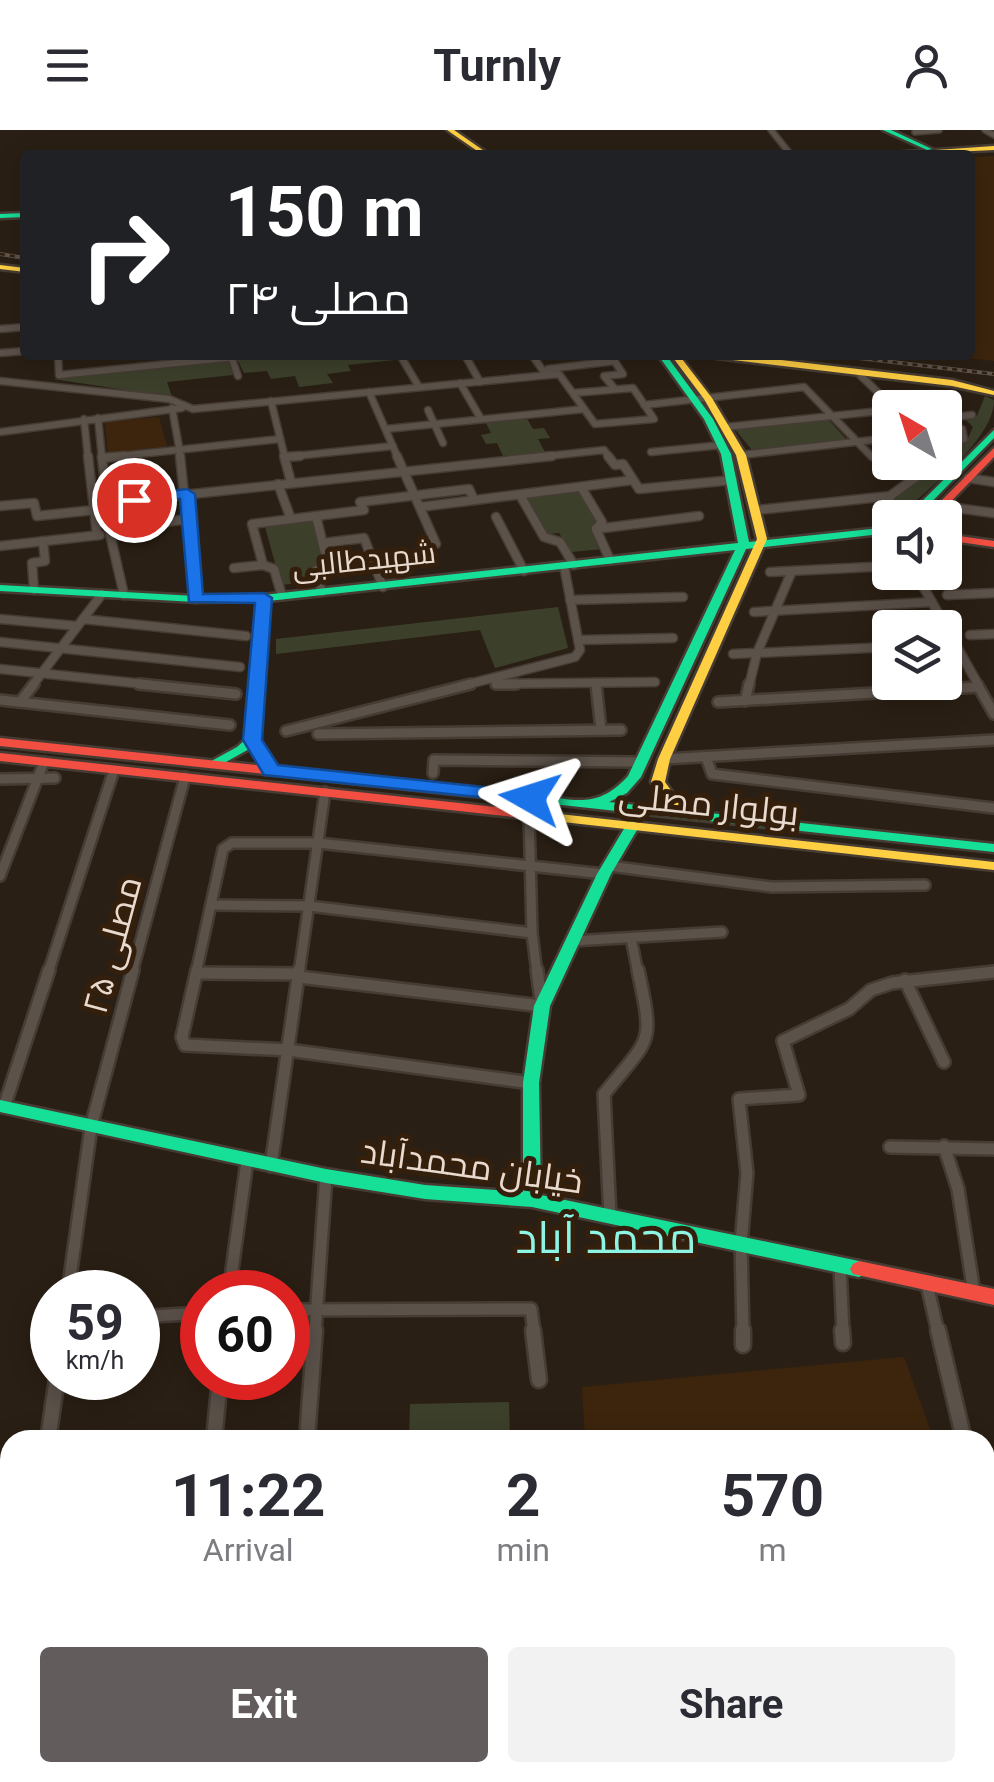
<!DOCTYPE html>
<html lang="en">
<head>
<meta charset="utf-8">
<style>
	body { margin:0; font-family:Roboto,Cairo,sans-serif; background:#f2f2f3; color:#2b2b33; height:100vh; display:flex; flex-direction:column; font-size:38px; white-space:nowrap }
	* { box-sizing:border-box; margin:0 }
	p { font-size:32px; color:#7c7c81 }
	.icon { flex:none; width:55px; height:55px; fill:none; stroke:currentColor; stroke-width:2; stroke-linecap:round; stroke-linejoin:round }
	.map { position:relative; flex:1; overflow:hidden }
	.drawer { position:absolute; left:0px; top:1300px; width:995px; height:352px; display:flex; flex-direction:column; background:#fff; border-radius:30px 30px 0 0; box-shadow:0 5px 25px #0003 }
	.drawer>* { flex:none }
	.banner { position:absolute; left:20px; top:20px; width:955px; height:210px; border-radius:10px; box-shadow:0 5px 25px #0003; background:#202124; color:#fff; overflow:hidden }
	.needle { width:65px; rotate:321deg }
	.controls { position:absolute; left:872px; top:260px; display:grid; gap:20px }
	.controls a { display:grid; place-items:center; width:90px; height:90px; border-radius:10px; background:#fff; box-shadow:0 5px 25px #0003; font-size:50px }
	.speed { position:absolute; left:30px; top:1140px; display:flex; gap:20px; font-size:50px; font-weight:700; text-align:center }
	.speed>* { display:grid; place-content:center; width:130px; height:130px; border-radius:50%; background:#fff; box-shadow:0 5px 25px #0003; line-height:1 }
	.speed small { font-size:25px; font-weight:400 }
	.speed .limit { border:15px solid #d22; background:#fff; color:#111 }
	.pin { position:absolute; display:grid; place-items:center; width:85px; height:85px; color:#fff; margin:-42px; border:5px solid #fff; border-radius:50%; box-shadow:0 2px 10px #0007 }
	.me { position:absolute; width:110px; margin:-55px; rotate:276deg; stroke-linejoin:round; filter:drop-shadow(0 0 8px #0008) }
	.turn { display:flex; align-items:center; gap:35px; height:210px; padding:0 40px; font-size:45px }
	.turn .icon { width:130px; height:130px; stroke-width:2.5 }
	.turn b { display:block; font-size:70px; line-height:85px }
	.eta { display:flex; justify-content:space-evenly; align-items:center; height:170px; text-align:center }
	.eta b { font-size:60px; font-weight:700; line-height:70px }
	.button { display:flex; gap:20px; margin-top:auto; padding:20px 40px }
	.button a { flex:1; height:115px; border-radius:10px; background:#625c5c; color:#fff; font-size:40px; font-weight:700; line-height:115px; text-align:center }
	.button a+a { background:#f2f2f3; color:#2b2b33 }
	header { display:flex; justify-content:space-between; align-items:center; height:130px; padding:0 40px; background:#fff; font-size:45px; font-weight:700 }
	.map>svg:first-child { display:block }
</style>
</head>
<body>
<header><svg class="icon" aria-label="menu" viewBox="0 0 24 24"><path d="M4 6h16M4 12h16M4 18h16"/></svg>Turnly<svg class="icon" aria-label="person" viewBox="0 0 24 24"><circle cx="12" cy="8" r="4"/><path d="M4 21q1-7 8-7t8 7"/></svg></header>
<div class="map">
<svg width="994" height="1652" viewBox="0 0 994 1652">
	<rect width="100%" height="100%" fill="#2a1f14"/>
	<g fill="#3d250d">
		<polygon points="994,26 994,231 939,225 970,225 970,27"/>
		<polygon points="159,287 167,316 108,324 105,292"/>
		<polygon points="904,1227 934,1310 585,1310 582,1257"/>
	</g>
	<g fill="#3c402b">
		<polygon points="263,225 392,225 395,230 348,235 351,241 327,244 333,253 299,257 295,246 271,249 267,241 244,243 238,231"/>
		<polygon points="228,231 233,245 167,252 172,267 53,249"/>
		<path d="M985,266L994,270C994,307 937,351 911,376L894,372V366L945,332V318L967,310L973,297L964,288L977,286Z"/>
		<polygon points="526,287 533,299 544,298 550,308 538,309 545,322 503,326 497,313 486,314 481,305 491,303 485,291"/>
		<polygon points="827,288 847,310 752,320 733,297"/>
		<polygon points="580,358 600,392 603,419 571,422 559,403 548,404 524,364"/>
		<polygon points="311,388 331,449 281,455 264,393"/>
		<polygon points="558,477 568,518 495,538 480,500 276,524 276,509"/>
		<polygon points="509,1272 510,1310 409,1310 410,1274"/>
	</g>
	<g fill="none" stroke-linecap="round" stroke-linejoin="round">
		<g stroke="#463c34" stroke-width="8">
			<g id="street-far5">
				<polyline points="771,0 791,25"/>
				<polyline points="985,0 994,5"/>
				<polyline points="915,2 939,0"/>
			</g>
		</g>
		<g stroke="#463c34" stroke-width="9">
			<g id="street-far4">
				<polyline points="0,199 25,197"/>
				<polyline points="0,223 25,221"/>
				<polyline points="58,225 59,245 256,225"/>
				<polyline points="400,225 419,257"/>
				<polyline points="465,225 480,252"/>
				<polyline points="532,225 546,245"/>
				<polyline points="232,229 238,246"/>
				<polyline points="613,229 623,244 604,246 615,259"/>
				<polyline points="548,239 615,231"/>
				<polyline points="860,245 894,278"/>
				<polyline points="0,251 169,269 193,279 559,244 595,294 654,289 633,258 573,263"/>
				<polyline points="460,253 481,289"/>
				<polyline points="369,262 398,328"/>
				<polyline points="271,271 285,328"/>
				<polyline points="925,271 932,278"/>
				<polyline points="644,275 804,257 872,327"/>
				<polyline points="172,278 181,328"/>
				<polyline points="428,280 443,313"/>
				<polyline points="98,288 102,328"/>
				<polyline points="945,288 972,285"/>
				<polyline points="84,289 88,328"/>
				<polyline points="726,297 890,280"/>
				<polyline points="386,299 584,279"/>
				<polyline points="0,302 182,278"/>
				<polyline points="945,315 964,309 962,299"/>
				<polyline points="651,322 722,315"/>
				<polyline points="741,325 890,308"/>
				<polyline points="285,327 393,316"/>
				<polyline points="102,328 280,309"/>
				<polyline points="529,328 604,320 610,328"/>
			</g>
		</g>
		<g stroke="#463c34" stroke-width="11">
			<g id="street-far3">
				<polyline points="88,326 97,405"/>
				<polyline points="102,326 110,404 124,465"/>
				<polyline points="180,326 195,469"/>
				<polyline points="284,326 291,352"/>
				<polyline points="397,326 436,414"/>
				<polyline points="608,326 615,335 623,334 639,359 733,350"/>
				<polyline points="285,327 300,326"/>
				<polyline points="102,328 125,326"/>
				<polyline points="968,348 994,352"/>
				<polyline points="278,354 291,389"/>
				<polyline points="581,357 602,392 596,399 610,430"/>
				<polyline points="520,365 544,407 560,412 574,435"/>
				<polyline points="107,373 552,326"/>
				<polyline points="0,376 34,373 37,386 94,380"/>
				<polyline points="941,376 994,383"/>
				<polyline points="420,377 633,350"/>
				<polyline points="757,380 890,366"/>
				<polyline points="913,385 889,372 890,366 937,332"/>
				<polyline points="316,386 364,380 360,372 469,359 474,370"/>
				<polyline points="496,387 524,441"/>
				<polyline points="110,399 189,389"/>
				<polyline points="596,399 699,386"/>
				<polyline points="323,413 364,408 383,457"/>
				<polyline points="0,416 100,405"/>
				<polyline points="234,438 263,435"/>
				<polyline points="770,442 890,436"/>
				<polyline points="915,442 979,556"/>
				<polyline points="34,460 32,433 45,431 43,411"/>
				<polyline points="947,465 994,463"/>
				<polyline points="282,466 274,439 263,435 252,394 316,386 328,435 315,441 322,462"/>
				<polyline points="570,470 683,467"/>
				<polyline points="754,482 932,472"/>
				<polyline points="0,489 77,496"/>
				<polyline points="83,489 246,506"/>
				<polyline points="970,505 994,504"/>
				<polyline points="579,510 673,508"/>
				<polyline points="0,512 240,537"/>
				<polyline points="733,524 890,517"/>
				<polyline points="0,539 163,556"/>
				<polyline points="496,554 655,552"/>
				<polyline points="32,556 102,464"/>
				<polyline points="461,556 575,527 580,520 564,436"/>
				<polyline points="749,556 757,523 792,441"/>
			</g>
		</g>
		<g stroke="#463c34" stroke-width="14">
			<g id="street-far2">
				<polyline points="139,554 236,564"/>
				<polyline points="496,554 516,554"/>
				<polyline points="596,554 601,600"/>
				<polyline points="977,554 994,584"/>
				<polyline points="0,570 230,595"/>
				<polyline points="745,571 749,554"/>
				<polyline points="20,572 34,554"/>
				<polyline points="718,572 978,557"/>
				<polyline points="286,601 471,554"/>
				<polyline points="318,604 621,600"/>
				<polyline points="706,627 712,644 994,678"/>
				<polyline points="664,629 994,610"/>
				<polyline points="433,643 434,630 640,632"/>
				<polyline points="0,649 55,648"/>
				<polyline points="529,684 532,803 537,843"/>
				<polyline points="609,736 772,757 925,755"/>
				<polyline points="0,746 44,632"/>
				<polyline points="213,775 309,776 532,803"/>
				<polyline points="631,808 638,843"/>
				<polyline points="573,811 722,802"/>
				<polyline points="48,843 114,640"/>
				<polyline points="132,843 185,647"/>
				<polyline points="196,843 223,719 232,713 318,713 604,744"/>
				<polyline points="299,843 325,662"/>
				<polyline points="988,843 994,842"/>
			</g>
		</g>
		<g stroke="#463c34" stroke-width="16">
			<g id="street-far1">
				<polyline points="197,840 182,907 185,915 288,920 531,953"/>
				<polyline points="198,843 299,844"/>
				<polyline points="299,847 542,876 537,840"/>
				<polyline points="905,850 944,932"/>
				<polyline points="4,977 49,840"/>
				<polyline points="944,1016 958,1059 974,1163"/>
				<polyline points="890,1017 994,1019"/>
				<polyline points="271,1036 299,840"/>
				<path d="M610,1086L604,964C652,905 654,916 638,840"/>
				<polyline points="840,1136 843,1202"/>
				<polyline points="927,1155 938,1202"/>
				<polyline points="68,1162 91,997 133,840"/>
				<polyline points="229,1162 247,1031"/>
				<polyline points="288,1180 531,1179 534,1202"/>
				<polyline points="138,1187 202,1183"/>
				<polyline points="315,1202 326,1046"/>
				<polyline points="743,1202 741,1114 747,1043 739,969 799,965 783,911 849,879 871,860 892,853 994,842"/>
			</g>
		</g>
		<g stroke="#463c34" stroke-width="19">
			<g id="street">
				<polyline points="533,1200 539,1250"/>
				<polyline points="743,1200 743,1215"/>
				<polyline points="842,1200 843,1213"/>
				<polyline points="938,1200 964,1310"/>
				<polyline points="48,1310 57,1248"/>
				<polyline points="214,1310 220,1248"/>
				<polyline points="307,1310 315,1200"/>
				<polyline points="985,1401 994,1440"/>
				<polyline points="985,1447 994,1447"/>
				<polyline points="0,1576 10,1523"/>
				<polyline points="985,1605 994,1605"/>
				<polyline points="0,1619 10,1619"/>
			</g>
		</g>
		<g stroke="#463c34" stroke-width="5">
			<g id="fast">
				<polygon points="883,0 891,0 932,19 927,20"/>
				<polygon points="25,83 25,87 0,88 0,84"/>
				<path d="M658,225H666L713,289L731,324L749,412L890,397V403L746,419L641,647L627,663L609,672L994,714V722L525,671L523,668L530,664C573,669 596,681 628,646L735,420L268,471L258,610L277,640L271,644L266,643L251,618L217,637H207L206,634L237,617L246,609L257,471L195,472L0,461V455L195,466L263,465L738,413L721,324L704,289Z"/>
				<polygon points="994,300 994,308 916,388 905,388"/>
				<polygon points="633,691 640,695 611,744 550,876 539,953 541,1065 859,1131 865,1134 868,1139 865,1144 859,1147 532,1077 425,1069 326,1053 0,982 0,970 326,1039 425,1055 523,1062 523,953 534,876 597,744 628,692"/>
				<rect x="0" y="1450" width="10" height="22"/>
			</g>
		</g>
		<g stroke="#463c34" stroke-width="5">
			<g id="slow">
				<polygon points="447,0 454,0 490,25 483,25"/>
				<polygon points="994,16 994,20 888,25 891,23"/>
				<polygon points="0,135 25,138 25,142 0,139"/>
				<polygon points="671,225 679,225 712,268 746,325 767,409 670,629 665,652 673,663 702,683 704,686 702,689 697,690 663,669 651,652 658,629 757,409 736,325 704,269"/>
				<polygon points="712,225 738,225 952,250 994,261 994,265 952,256 716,228"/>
				<polygon points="541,682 994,732 994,740 536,689 534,686"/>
			</g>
		</g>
		<g stroke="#463c34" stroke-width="5">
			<g id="jam">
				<polygon points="994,318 994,327 935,388 924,388"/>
				<polygon points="945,404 994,411 994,417 945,410"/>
				<polygon points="0,608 530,664 537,668 530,672 0,616"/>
				<polygon points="0,623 541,682 548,686 541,690 0,631"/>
				<polygon points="859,1131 994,1159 994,1175 853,1144 850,1139 853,1134"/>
			</g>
		</g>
		<use href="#street-far5" stroke="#5b524a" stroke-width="5"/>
		<use href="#street-far4" stroke="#5b524a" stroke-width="6"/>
		<use href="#street-far3" stroke="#5b524a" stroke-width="8"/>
		<use href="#street-far2" stroke="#5b524a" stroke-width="9"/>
		<use href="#street-far1" stroke="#5b524a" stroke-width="11"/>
		<use href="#street" stroke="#5b524a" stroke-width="14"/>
		<use href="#fast" fill="#16e098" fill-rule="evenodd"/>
		<use href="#slow" fill="#ffcf43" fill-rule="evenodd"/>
		<use href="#jam" fill="#f24e42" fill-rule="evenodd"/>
		<g stroke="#5e564f" stroke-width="4">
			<g id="rail">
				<polyline points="0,124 25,128"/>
				<polyline points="833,225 994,244"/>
			</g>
		</g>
		<use href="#rail" stroke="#331f0b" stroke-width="2.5" stroke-dasharray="5" stroke-linecap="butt"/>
	</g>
	<polygon fill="#1a73e8" stroke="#114b97" stroke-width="2.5" points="187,359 195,364 203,464 264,463 272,468 262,610 278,635 530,662 537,664 537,673 264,645 243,610 255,473 189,472 180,369 134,374 126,370 134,365"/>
	<g text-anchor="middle" stroke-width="10" stroke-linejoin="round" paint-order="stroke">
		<g font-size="30" fill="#e8dace" stroke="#331f0b">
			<text transform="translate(364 430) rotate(-6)" y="10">شهیدطالبی</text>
		</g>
		<g font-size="35" fill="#e8dace" stroke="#331f0b">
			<text transform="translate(709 674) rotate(6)" y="12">بولوار مصلی</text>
			<text transform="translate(112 815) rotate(-75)" y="12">مصلی ۲۵</text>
			<text transform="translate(472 1036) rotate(8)" y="12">خیابان محمدآباد</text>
		</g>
		<g font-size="45" fill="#8ef5e4" stroke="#331f0b">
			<text x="606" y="1123">محمد آباد</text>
		</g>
	</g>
</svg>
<div class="controls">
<a><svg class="needle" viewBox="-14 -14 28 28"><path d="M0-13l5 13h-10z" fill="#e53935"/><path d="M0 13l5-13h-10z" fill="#7c7c81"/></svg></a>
<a><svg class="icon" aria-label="sound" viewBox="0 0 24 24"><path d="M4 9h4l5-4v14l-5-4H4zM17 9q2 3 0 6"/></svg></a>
<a><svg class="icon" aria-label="layers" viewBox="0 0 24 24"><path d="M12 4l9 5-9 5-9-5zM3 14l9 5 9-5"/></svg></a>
</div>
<div class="speed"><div>59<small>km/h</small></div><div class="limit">60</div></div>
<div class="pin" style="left:134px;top:370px;background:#d93025"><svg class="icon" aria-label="arrive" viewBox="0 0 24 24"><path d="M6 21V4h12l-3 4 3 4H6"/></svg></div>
<svg class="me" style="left:530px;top:668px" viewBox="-20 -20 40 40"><path d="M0-17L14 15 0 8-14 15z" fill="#1a73e8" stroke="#fff" stroke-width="4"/></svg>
<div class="banner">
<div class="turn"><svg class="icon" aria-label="right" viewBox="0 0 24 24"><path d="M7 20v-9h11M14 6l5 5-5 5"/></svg><div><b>150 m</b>مصلی ۲۴</div></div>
</div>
<section class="drawer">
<div class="eta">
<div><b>11:22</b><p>Arrival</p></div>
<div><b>2</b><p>min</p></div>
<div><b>570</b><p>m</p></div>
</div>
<div class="button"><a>Exit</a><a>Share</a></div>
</section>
</div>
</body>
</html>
